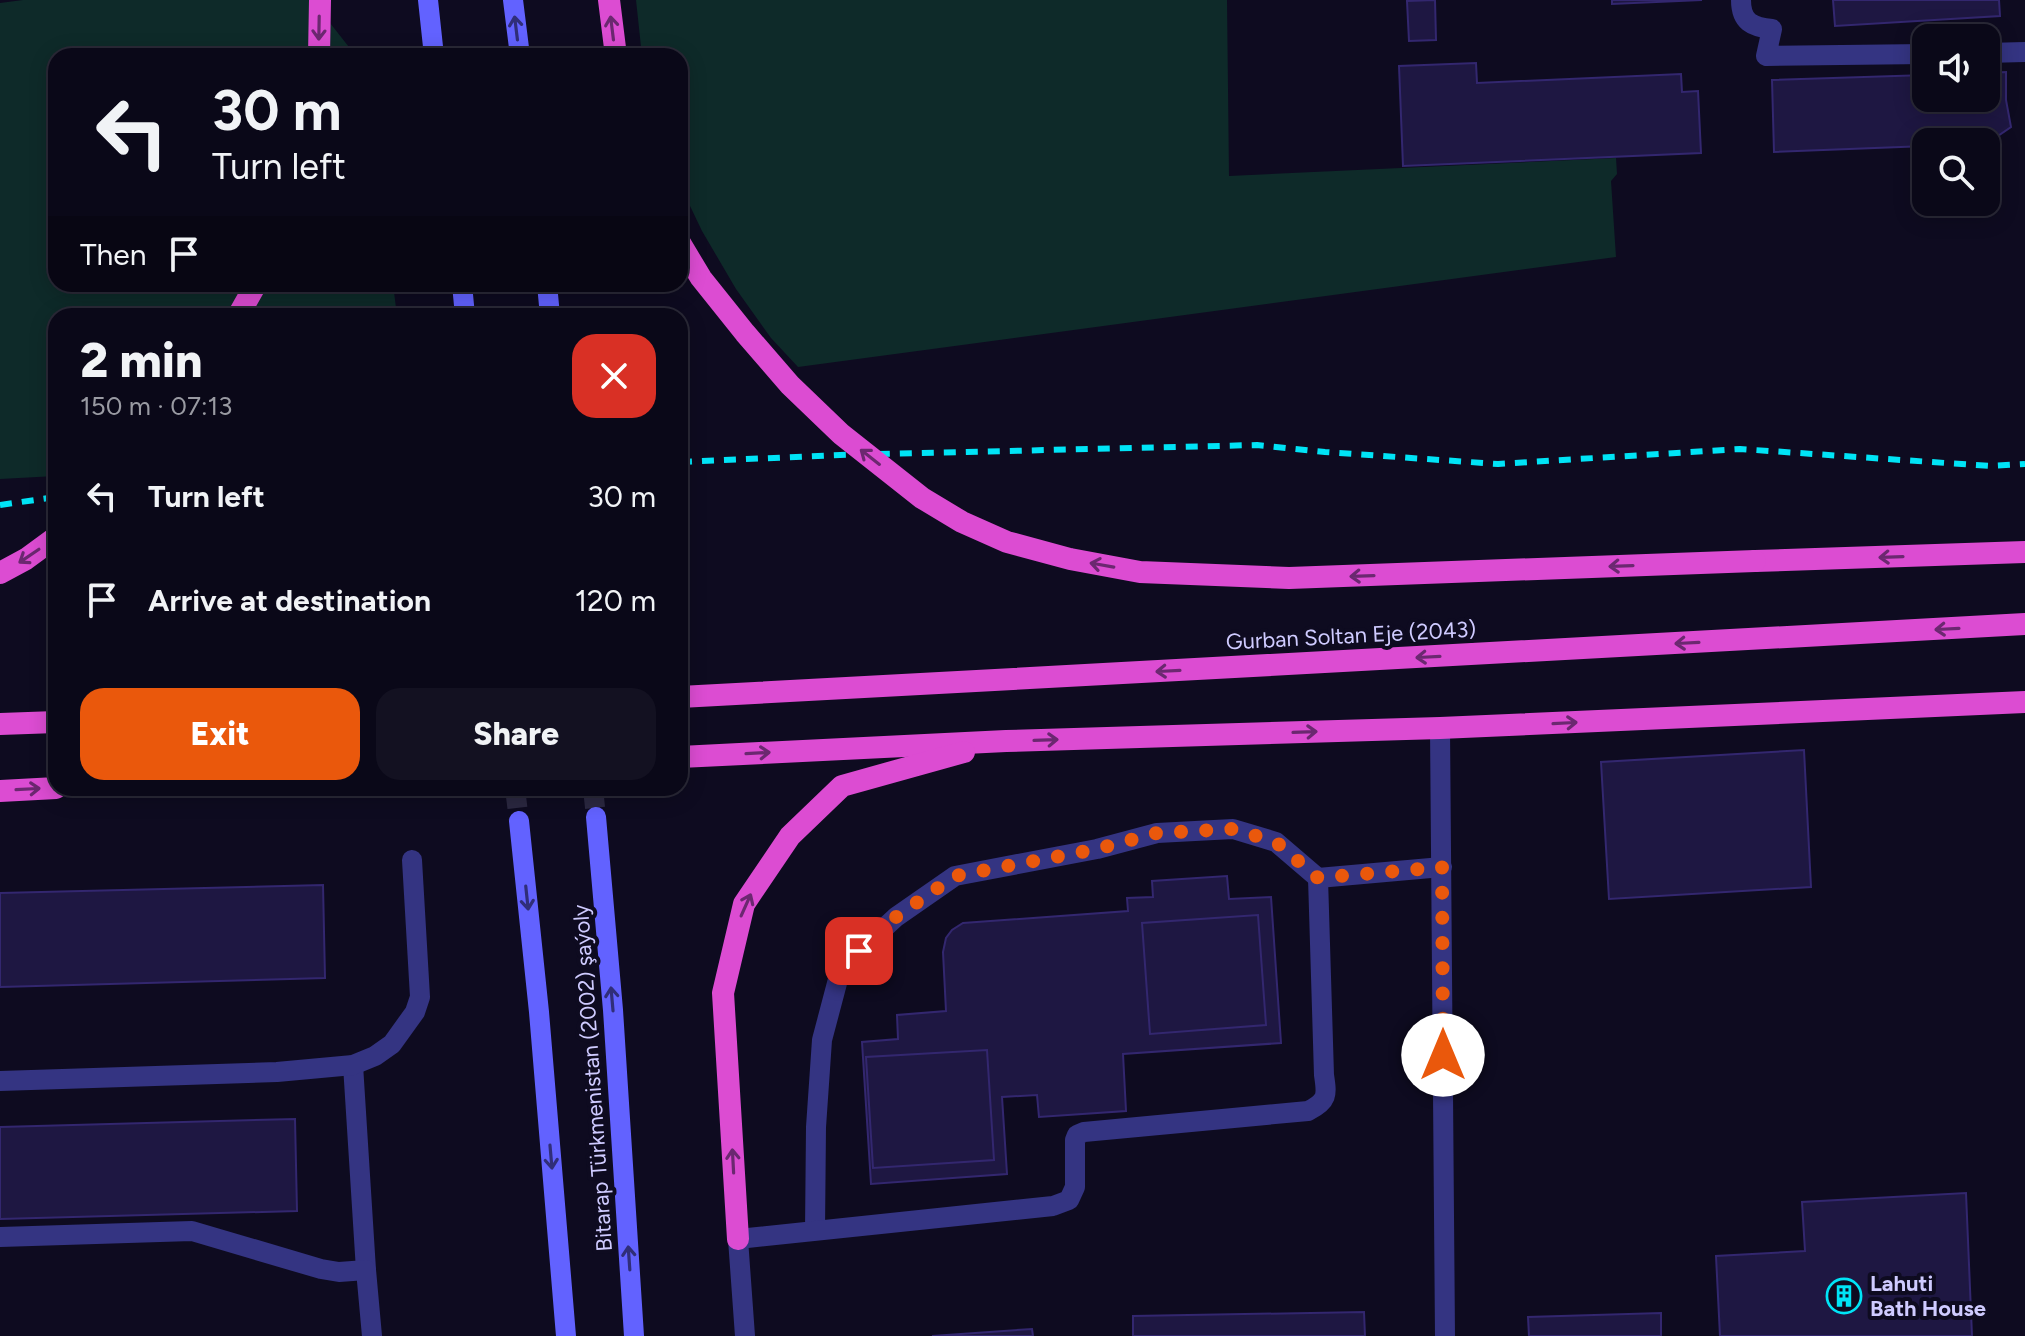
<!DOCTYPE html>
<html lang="en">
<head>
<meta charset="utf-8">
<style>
	body { margin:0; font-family:Figtree,sans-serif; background:#131121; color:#f1f3f6; height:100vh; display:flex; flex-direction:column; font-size:30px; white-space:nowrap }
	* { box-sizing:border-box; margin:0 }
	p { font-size:26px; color:#999aa2 }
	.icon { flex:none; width:44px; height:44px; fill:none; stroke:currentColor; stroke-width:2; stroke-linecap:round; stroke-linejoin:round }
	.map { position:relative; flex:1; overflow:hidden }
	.panel { position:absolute; left:48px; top:308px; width:640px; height:488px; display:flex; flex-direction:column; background:#0a0818; border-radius:24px; box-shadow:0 4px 20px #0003,0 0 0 2px #2a2937 }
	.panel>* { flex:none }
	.top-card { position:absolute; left:48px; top:48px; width:640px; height:244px; border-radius:24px; box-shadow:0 4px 20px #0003,0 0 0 2px #2a2937; background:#0a0818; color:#f1f3f6; overflow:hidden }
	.controls { position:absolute; left:1912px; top:24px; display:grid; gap:16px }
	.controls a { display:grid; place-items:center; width:88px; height:88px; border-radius:16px; background:#0a0818; box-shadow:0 4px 20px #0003,0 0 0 2px #2a2937; font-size:40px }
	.pin { position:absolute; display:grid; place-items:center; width:68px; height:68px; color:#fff; margin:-34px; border-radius:16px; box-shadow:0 4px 12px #0006 }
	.me { position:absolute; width:88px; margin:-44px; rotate:0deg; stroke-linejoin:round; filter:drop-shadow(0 0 6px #0008) }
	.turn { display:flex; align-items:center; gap:28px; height:168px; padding:0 32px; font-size:36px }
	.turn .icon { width:104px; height:104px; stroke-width:2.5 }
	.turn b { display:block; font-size:56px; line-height:68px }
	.then { display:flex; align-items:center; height:76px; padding:0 32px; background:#0003; gap:16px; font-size:30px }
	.round { display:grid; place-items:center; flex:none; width:84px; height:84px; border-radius:24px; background:#131121 }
	.summary { display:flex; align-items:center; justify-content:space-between; height:136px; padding:0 32px }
	h1 { font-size:48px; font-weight:800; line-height:60px }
	.action { display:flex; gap:16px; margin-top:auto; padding:16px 32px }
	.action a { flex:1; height:92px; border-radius:24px; background:#ea580c; color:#fff; font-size:32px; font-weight:800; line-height:92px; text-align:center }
	.action a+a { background:#131121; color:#f1f3f6 }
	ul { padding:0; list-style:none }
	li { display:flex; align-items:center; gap:24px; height:104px; padding:0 32px }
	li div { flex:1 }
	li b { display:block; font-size:30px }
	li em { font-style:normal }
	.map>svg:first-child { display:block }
</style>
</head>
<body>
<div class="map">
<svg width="2025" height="1336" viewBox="0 0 2025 1336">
	<rect width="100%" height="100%" fill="#0e0b20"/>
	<g fill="#0e2a29">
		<polygon points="23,0 312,0 356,56 56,56 56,284 393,284 397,316 56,316 56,476 0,479 0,3"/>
		<polygon points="636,0 1227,0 1229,176 1616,158 1617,174 1611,181 1616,257 798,367 771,338 736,289 702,231 680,185 680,56 642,56"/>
	</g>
	<g fill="#1e1742" stroke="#33276f" stroke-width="2">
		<polygon points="1435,0 1436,40 1409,41 1407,1"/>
		<polygon points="1612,0 1702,0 1612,4"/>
		<polygon points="1833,0 1999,0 2000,16 1835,26"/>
		<polygon points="1476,63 1477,83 1681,74 1682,92 1698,91 1701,153 1403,166 1399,66"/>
		<polygon points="2006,72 2006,100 2011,127 1986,144 1986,142 1926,142 1926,146 1774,152 1772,80 1926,75 1926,98 1986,98 1986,73"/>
		<polygon points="1804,750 1811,887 1609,899 1601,762"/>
		<polygon points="1227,876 1229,899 1271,897 1281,1043 1123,1054 1126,1111 1039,1117 1037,1095 1002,1097 1007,1174 871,1184 862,1042 898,1039 897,1015 946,1011 943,952 946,938 952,930 963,923 1128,911 1127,898 1153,897 1152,881"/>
		<polygon points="323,885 325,978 0,987 0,893"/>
		<polygon points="1258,915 1266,1025 1150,1034 1142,923"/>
		<polygon points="987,1050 994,1160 873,1168 866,1057"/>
		<polygon points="295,1119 297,1211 0,1219 0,1127"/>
		<polygon points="1966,1193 1972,1336 1720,1336 1716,1256 1805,1251 1802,1202"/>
		<polygon points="1364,1312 1365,1336 1133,1336 1133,1316"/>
		<polygon points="1661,1313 1661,1336 1529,1336 1528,1317"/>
		<polygon points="1032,1329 1033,1336 932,1336"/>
	</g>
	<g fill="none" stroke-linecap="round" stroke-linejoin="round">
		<g stroke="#2b2841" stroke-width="20" stroke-dasharray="20 10" stroke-linecap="butt">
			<polyline points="515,788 519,821"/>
			<polyline points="593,788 596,817"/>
		</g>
		<g stroke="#343482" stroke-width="20">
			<path d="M1741,0C1741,22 1752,27 1772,29L1766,56L1926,54"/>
			<polyline points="1986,53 2025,52"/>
			<polyline points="353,1065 366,1270"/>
			<polyline points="0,1081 277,1072 353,1065 375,1056 392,1044 415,1012 420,997 412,860"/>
			<polyline points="815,1230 816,1127 822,1040 841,968 896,917 955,876 1097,849 1157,833 1233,829 1276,842 1318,878"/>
			<polyline points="0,1237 192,1231 321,1269 339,1272 366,1270 372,1336"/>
			<path d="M738,1239L1053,1206L1069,1200L1075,1187V1140L1077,1135L1084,1132L1308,1111C1328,1101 1327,1095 1324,1075L1318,878L1442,867"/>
		</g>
		<g stroke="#343482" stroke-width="20">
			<polyline points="1440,728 1445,1336"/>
			<polyline points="738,1239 745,1336"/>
		</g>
		<g stroke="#6262ff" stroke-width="20">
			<polyline points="428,0 434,56"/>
			<polyline points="513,0 520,56"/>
			<polyline points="462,284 465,316"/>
			<polyline points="547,284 550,316"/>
			<polyline points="596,817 613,1010 634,1336"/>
			<polyline points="519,821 539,1012 566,1336"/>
		</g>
		<g stroke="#dc4cd2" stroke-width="22">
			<polyline points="609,0 616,56"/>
			<polyline points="319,56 320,0"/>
			<polyline points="238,316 256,284"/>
			<polyline points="1755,561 2025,552"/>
			<polyline points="0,573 26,559 56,537"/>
			<polyline points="680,697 2025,624"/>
			<polyline points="0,724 56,722"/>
			<polyline points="680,757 1006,741 1440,728 2025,702"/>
			<polyline points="0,791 56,788"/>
			<polyline points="738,1239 723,993 744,904 790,836 842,786 964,752"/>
		</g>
		<g stroke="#00e4f6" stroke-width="6" stroke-dasharray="12 10" stroke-linecap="butt">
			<polyline points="680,462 840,455 1257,445 1325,452 1498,464 1740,449 1990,466 2025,464"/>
			<polyline points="0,505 56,497"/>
		</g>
		<polyline stroke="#dc4cd2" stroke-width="22" points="680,243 701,278 745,333 790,385 841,434 922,498 962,522 1007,542 1070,559 1140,572 1289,578 1755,561"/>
	</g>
	<defs><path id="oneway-shaft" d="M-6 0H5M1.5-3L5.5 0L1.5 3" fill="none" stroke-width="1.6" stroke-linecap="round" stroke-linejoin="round" transform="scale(2)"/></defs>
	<g stroke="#6b2870">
		<use href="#oneway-shaft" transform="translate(319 28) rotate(91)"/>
		<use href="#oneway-shaft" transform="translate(612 28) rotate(-97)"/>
		<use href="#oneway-shaft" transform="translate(870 457) rotate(-142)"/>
		<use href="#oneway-shaft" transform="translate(29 556) rotate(146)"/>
		<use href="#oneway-shaft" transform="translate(1891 557) rotate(178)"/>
		<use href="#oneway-shaft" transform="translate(1102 565) rotate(-170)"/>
		<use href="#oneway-shaft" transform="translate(1621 566) rotate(178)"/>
		<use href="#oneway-shaft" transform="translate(1362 576) rotate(178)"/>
		<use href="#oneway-shaft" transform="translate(1947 629) rotate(177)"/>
		<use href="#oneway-shaft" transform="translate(1687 643) rotate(177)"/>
		<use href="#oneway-shaft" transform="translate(1428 657) rotate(177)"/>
		<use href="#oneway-shaft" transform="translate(1168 671) rotate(177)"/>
		<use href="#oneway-shaft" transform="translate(1565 723) rotate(-3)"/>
		<use href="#oneway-shaft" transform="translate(1305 732) rotate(-2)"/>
		<use href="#oneway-shaft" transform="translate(1046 740) rotate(-2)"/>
		<use href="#oneway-shaft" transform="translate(758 753) rotate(-3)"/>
		<use href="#oneway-shaft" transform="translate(28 789) rotate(-3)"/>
		<use href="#oneway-shaft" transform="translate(746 905) rotate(-66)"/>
		<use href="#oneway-shaft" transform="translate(733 1161) rotate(-93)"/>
	</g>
	<g stroke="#302e79">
		<use href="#oneway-shaft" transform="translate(516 28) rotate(-97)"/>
		<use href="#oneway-shaft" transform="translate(527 898) rotate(84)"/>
		<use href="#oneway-shaft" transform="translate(612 999) rotate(-95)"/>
		<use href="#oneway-shaft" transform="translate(551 1157) rotate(85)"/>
		<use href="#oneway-shaft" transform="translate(629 1258) rotate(-94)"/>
	</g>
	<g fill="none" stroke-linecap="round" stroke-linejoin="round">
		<polyline stroke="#ea580c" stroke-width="14" stroke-dasharray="0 25.2" points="859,951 896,917 955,876 1097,849 1157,833 1233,829 1276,842 1318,878 1442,867 1443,1055"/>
	</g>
	<defs>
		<g id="building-ring" transform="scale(1.8)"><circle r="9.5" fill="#0e0b20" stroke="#00e4f6" stroke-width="1.5"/><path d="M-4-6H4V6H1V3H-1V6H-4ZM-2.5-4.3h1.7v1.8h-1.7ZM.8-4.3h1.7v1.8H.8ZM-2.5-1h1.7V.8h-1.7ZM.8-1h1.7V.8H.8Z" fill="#00e4f6"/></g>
	</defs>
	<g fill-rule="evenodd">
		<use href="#building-ring" x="1844" y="1296"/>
	</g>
	<g text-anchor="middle" stroke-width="8" stroke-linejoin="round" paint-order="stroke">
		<g font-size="22" fill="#cfcbff" stroke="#0e0b20">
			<text transform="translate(1351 635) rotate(-3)" y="8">Gurban Soltan Eje (2043)</text>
			<text transform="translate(592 1078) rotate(-94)" y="8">Bitarap Türkmenistan (2002) şaýoly</text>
		</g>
		<g font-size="22" font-weight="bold" fill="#cfcbff" stroke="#0e0b20" text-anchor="start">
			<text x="1870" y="1291">Lahuti<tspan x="1870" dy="25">Bath House</tspan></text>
		</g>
	</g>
</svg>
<div class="controls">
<a><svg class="icon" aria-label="sound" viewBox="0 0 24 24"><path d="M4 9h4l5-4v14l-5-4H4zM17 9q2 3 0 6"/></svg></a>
<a><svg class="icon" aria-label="search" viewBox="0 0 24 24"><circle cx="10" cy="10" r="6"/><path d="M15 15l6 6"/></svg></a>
</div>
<div class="pin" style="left:859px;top:951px;background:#d93025"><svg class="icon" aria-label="arrive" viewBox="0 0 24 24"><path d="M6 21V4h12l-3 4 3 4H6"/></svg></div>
<svg class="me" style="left:1443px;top:1055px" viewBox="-20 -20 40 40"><circle r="19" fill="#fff"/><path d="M0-13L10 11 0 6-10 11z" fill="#ea580c"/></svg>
<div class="top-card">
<div class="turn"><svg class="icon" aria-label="left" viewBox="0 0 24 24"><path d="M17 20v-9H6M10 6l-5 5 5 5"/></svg><div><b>30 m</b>Turn left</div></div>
<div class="then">Then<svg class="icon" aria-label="arrive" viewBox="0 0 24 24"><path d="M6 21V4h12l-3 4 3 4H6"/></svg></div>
</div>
<section class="panel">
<div class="summary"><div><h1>2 min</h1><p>150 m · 07:13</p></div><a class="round" style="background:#d93025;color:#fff"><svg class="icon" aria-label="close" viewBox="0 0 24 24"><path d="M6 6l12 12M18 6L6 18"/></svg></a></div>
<ul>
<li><svg class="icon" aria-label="left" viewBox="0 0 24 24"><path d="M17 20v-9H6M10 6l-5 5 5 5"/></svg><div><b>Turn left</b></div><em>30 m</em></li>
<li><svg class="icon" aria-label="arrive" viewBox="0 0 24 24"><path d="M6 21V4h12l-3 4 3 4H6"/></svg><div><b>Arrive at destination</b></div><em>120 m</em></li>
</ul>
<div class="action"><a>Exit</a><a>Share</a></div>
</section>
</div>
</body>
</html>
